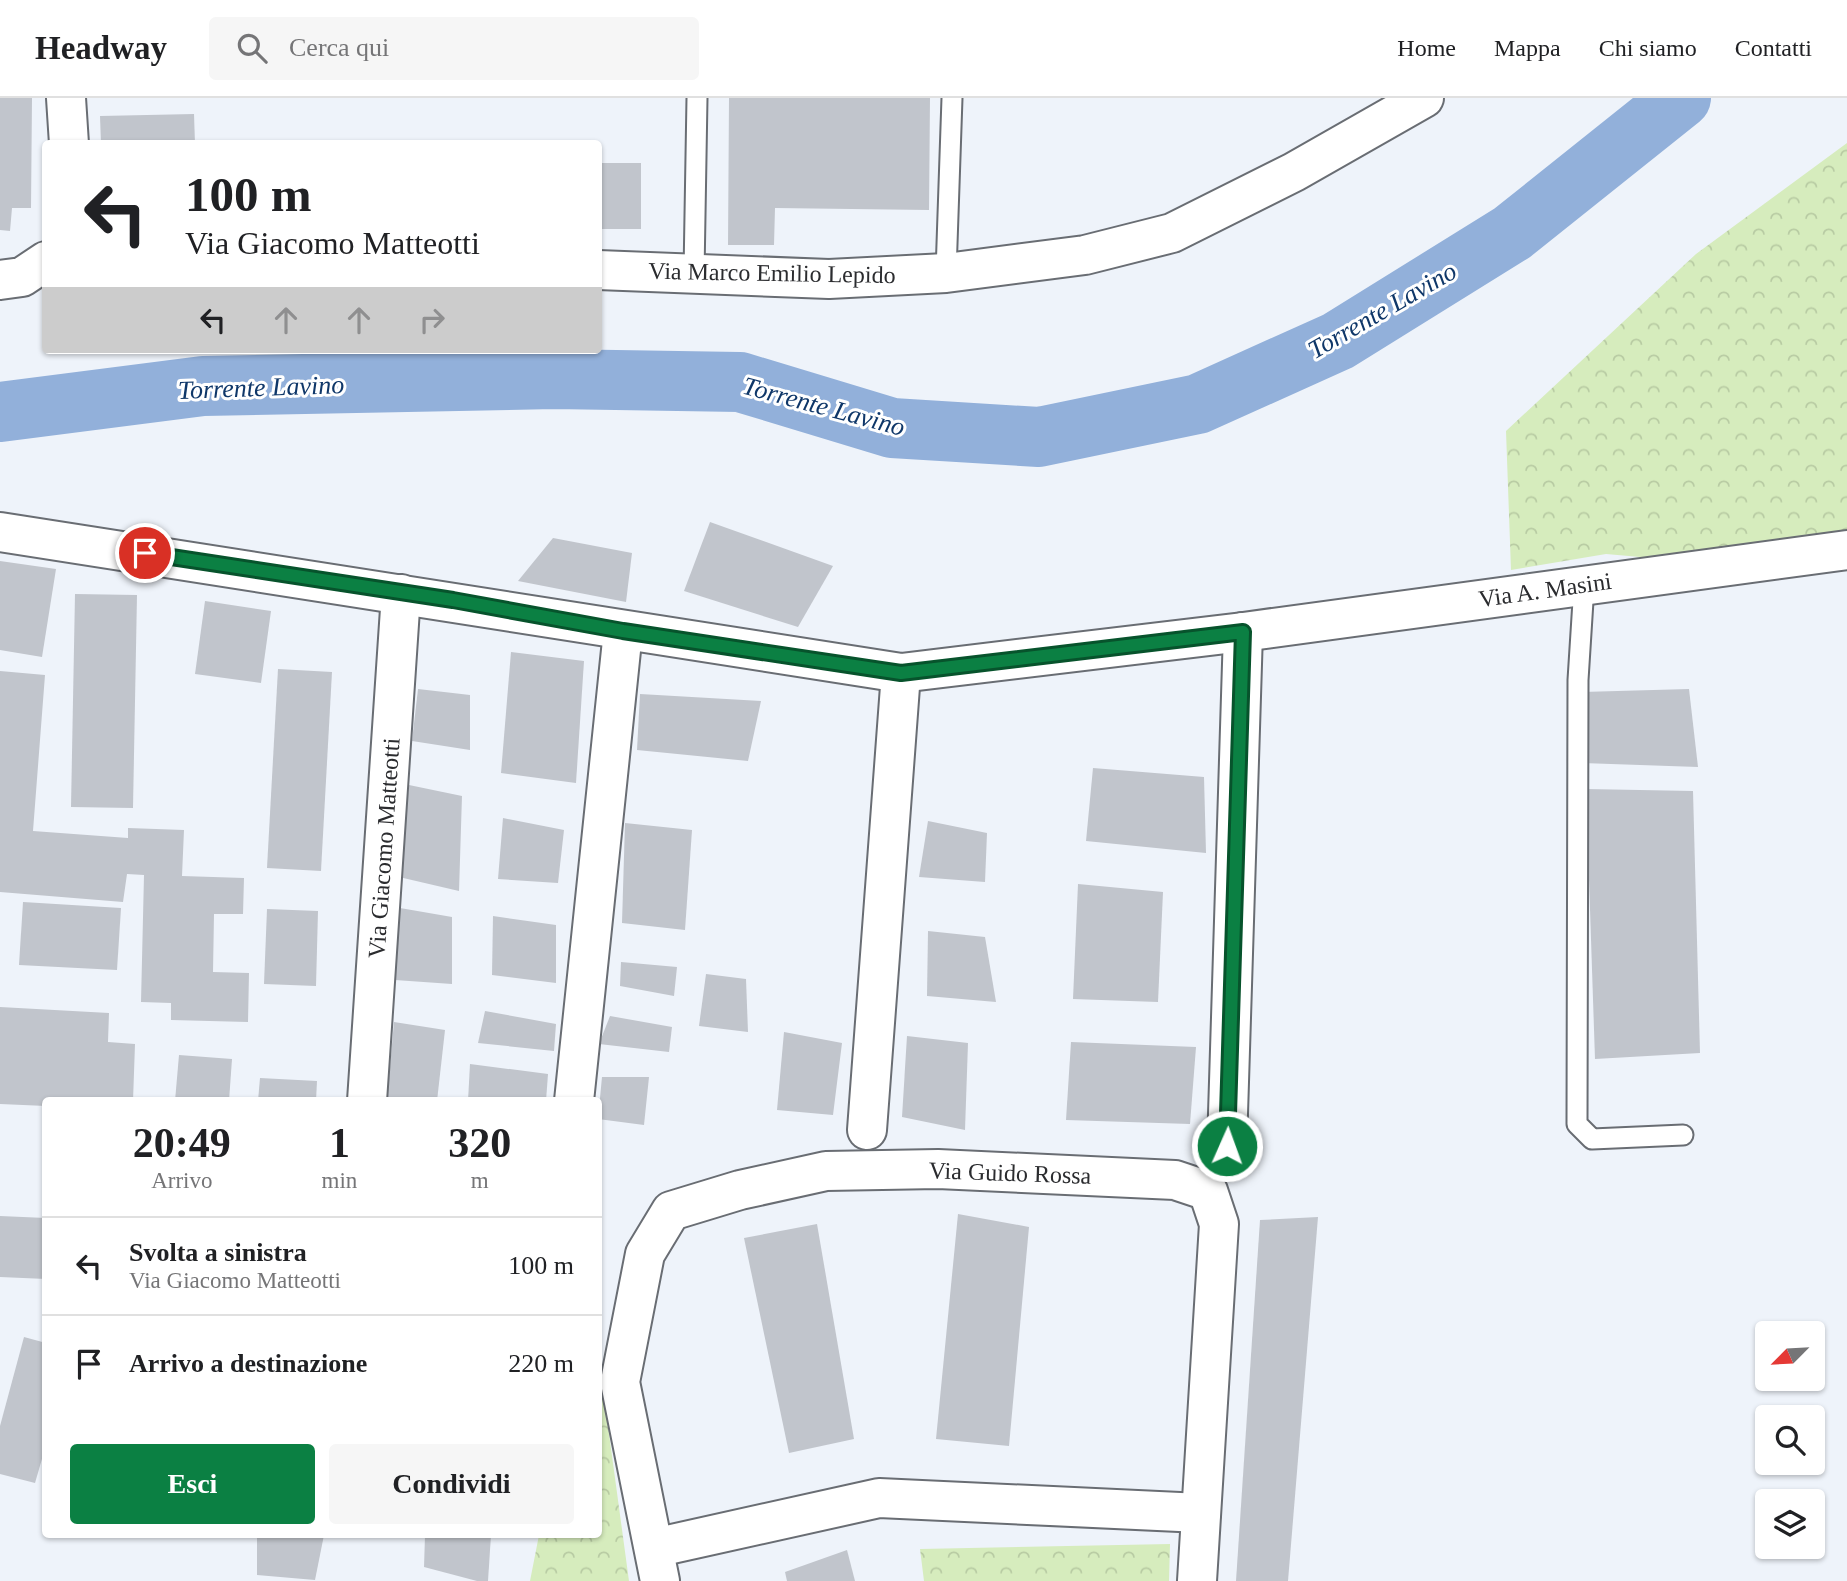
<!DOCTYPE html>
<html lang="it">
<head>
<meta charset="utf-8">
<style>
	body { margin:0; font-family:Georgia,serif; background:#f6f6f6; color:#202124; height:100vh; display:flex; flex-direction:column; font-size:26px; white-space:nowrap }
	* { box-sizing:border-box; margin:0 }
	p { font-size:23px; color:#757577 }
	.icon { flex:none; width:38px; height:38px; fill:none; stroke:currentColor; stroke-width:2; stroke-linecap:round; stroke-linejoin:round }
	.map { position:relative; flex:1; overflow:hidden }
	.details { position:absolute; left:42px; top:999px; width:560px; height:441px; display:flex; flex-direction:column; background:#fff; border-radius:7px; box-shadow:0 2px 5px #0004 }
	.details>* { flex:none }
	.top-card { position:absolute; left:42px; top:42px; width:560px; height:214px; border-radius:7px; box-shadow:0 2px 5px #0004; background:#fff; color:#202124; overflow:hidden }
	.needle { width:46px; rotate:246deg }
	.fabs { position:absolute; left:1755px; top:1223px; display:grid; gap:14px }
	.fabs a { display:grid; place-items:center; width:70px; height:70px; border-radius:7px; background:#fff; box-shadow:0 2px 5px #0004; font-size:35px }
	.pin { position:absolute; display:grid; place-items:center; width:60px; height:60px; color:#fff; margin:-30px; border:4px solid #fff; border-radius:50%; box-shadow:0 2px 7px #0007 }
	.me { position:absolute; width:77px; margin:-38px; rotate:2deg; stroke-linejoin:round; filter:drop-shadow(0 0 5px #0008) }
	.turn { display:flex; align-items:center; gap:24px; height:147px; padding:0 28px; font-size:32px }
	.turn .icon { width:91px; height:91px; stroke-width:2.5 }
	.turn b { display:block; font-size:49px; line-height:60px }
	.lanes { display:flex; align-items:center; height:66px; padding:0 28px; background:#0003; justify-content:center; gap:35px; direction:ltr }
	.lanes .off { opacity:.35 }
	.eta { display:flex; justify-content:space-evenly; align-items:center; height:119px; text-align:center }
	.eta b { font-size:42px; font-weight:700; line-height:49px }
	.button { display:flex; gap:14px; margin-top:auto; padding:14px 28px }
	.button a { flex:1; height:80px; border-radius:7px; background:#0b8043; color:#fff; font-size:28px; font-weight:700; line-height:80px; text-align:center }
	.button a+a { background:#f6f6f6; color:#202124 }
	ul { padding:0; list-style:none }
	li { display:flex; align-items:center; gap:21px; height:98px; padding:0 28px; border-top:2px solid #e0e0e0 }
	li div { flex:1 }
	li b { display:block; font-size:26px }
	li em { font-style:normal }
	header { display:flex; align-items:center; gap:42px; box-sizing:border-box; height:98px; padding:0 35px; background:#fff; border-bottom:2px solid #e0e0e0 }
	header strong { font-size:33px }
	nav { display:flex; gap:38px; margin-inline-start:auto; font-size:24px }
	.search { width:490px; height:63px; background:#f6f6f6; display:flex; align-items:center; gap:18px; box-sizing:border-box; padding:0 24px; border-radius:7px; color:#757577; font-size:26px }
	.map>svg:first-child { display:block }
</style>
</head>
<body>
<header>
<strong>Headway</strong>
<div class="search"><svg class="icon" aria-label="search" viewBox="0 0 24 24"><circle cx="10" cy="10" r="6"/><path d="M15 15l6 6"/></svg>Cerca qui</div>
<nav><a>Home</a><a>Mappa</a><a>Chi siamo</a><a>Contatti</a></nav>
</header>
<div class="map">
<svg width="1847" height="1483" viewBox="0 0 1847 1483">
	<defs>
		<pattern id="park-crowns" width="20" height="18" patternUnits="userSpaceOnUse" patternTransform="scale(1.75)"><rect width="20" height="18" fill="#d6ecbd"/><path d="M2 6a3 3 0 1 1 6 0M12 15a3 3 0 1 1 6 0" fill="none" stroke="#b8cba3"/></pattern>
	</defs>
	<rect width="100%" height="100%" fill="#eef3fa"/>
	<g fill="url(#park-crowns)">
		<polygon points="1847,45 1847,469 1732,467 1606,456 1511,472 1506,333 1696,156"/>
		<polygon points="599,1299 604,1299 629,1483 530,1483 539,1437 598,1437"/>
		<polygon points="1170,1446 1169,1483 924,1483 920,1451"/>
	</g>
	<g fill="none" stroke-linecap="round" stroke-linejoin="round">
		<polyline stroke="#92b0da" stroke-width="60" points="0,314 203,288 554,281 740,284 892,330 1039,339 1198,306 1338,243 1512,135 1681,0"/>
	</g>
	<g fill="#c1c5cc">
		<polygon points="0,0 32,0 31,110 12,110 10,133 0,132"/>
		<polygon points="729,0 930,0 929,112 775,110 774,147 728,147"/>
		<polygon points="194,16 195,46 101,46 100,18"/>
		<rect x="598" y="65" width="43" height="66"/>
		<polygon points="710,424 833,468 798,529 684,493"/>
		<polygon points="553,440 632,455 626,504 518,483"/>
		<polygon points="0,463 56,471 42,559 0,552"/>
		<polygon points="75,496 137,497 133,710 71,709"/>
		<polygon points="205,503 271,513 261,585 195,576"/>
		<polygon points="511,554 584,563 576,685 501,675"/>
		<polygon points="278,571 332,574 321,773 267,770"/>
		<polygon points="0,573 45,577 33,733 128,740 128,730 184,732 182,778 244,780 243,816 214,816 213,874 249,875 248,924 171,922 171,905 141,904 144,777 127,776 123,804 0,794"/>
		<polygon points="418,591 470,597 470,652 412,643"/>
		<polygon points="1689,591 1698,669 1582,665 1582,594"/>
		<polygon points="640,596 761,603 748,663 637,652"/>
		<polygon points="1093,670 1204,679 1206,755 1086,743"/>
		<polygon points="409,687 462,698 459,793 399,779"/>
		<polygon points="1586,691 1693,693 1700,955 1595,961"/>
		<polygon points="503,720 564,732 558,785 498,781"/>
		<polygon points="928,723 987,735 985,784 919,779"/>
		<polygon points="625,725 692,732 685,832 622,825"/>
		<polygon points="1078,786 1163,794 1158,904 1073,901"/>
		<polygon points="23,804 121,810 117,872 19,867"/>
		<polygon points="400,810 452,819 452,886 395,882"/>
		<polygon points="267,811 318,813 316,888 264,886"/>
		<polygon points="493,818 556,827 556,885 492,877"/>
		<polygon points="928,833 985,839 996,904 927,898"/>
		<polygon points="621,864 677,869 674,898 620,888"/>
		<polygon points="706,876 746,881 748,934 699,928"/>
		<polygon points="0,909 109,915 108,944 135,946 133,1003 46,1003 46,1008 0,1006"/>
		<polygon points="485,913 556,926 554,953 478,945"/>
		<polygon points="610,918 672,929 669,954 599,946"/>
		<polygon points="394,924 445,932 437,1003 387,1003"/>
		<polygon points="784,934 842,945 833,1017 777,1012"/>
		<polygon points="907,938 968,945 965,1032 902,1019"/>
		<polygon points="1071,944 1196,949 1190,1026 1066,1022"/>
		<polygon points="179,957 232,961 229,1003 175,1003"/>
		<polygon points="470,966 548,976 546,1003 468,1003"/>
		<polygon points="602,979 649,979 644,1027 598,1021"/>
		<polygon points="260,980 317,983 316,1003 258,1003"/>
		<polygon points="958,1116 1029,1129 1009,1348 936,1341"/>
		<polygon points="0,1118 46,1120 46,1181 0,1179"/>
		<polygon points="1318,1119 1288,1483 1236,1483 1260,1122"/>
		<polygon points="817,1126 854,1341 789,1355 744,1140"/>
		<polygon points="24,1239 46,1245 46,1347 35,1385 0,1376 0,1328"/>
		<polygon points="257,1437 324,1437 315,1482 257,1477"/>
		<polygon points="425,1437 491,1437 488,1483 477,1483 424,1469"/>
		<polygon points="847,1452 855,1483 787,1483 785,1474"/>
	</g>
	<g fill="none" stroke-linecap="round" stroke-linejoin="round">
		<g stroke="#696d73" stroke-width="23">
			<g id="service">
				<polyline points="946,175 952,0"/>
				<polyline points="694,176 697,0"/>
				<polyline points="1584,487 1578,582 1577,1026 1592,1041 1683,1037"/>
			</g>
		</g>
		<g stroke="#696d73" stroke-width="42">
			<g id="minor">
				<polyline points="66,0 69,46"/>
				<polyline points="598,172 829,181 946,175 1085,157 1172,135 1294,74 1424,0"/>
				<polyline points="0,182 22,179 46,163"/>
				<polyline points="367,1003 401,496"/>
				<polyline points="574,1003 623,533"/>
				<polyline points="867,1032 901,575"/>
				<polyline points="1227,1048 1243,534"/>
				<polyline points="654,1450 879,1400 1201,1415"/>
				<polyline points="660,1483 620,1284 645,1156 671,1113 740,1092 826,1073 938,1071 1175,1082 1208,1093 1219,1126 1197,1483"/>
			</g>
		</g>
		<g stroke="#696d73" stroke-width="42">
			<polyline id="tertiary" points="0,434 901,575 1243,534 1847,452"/>
		</g>
		<use href="#service" stroke="#fff" stroke-width="19"/>
		<use href="#minor" stroke="#fff" stroke-width="38"/>
		<use href="#tertiary" stroke="#fff" stroke-width="38"/>
	</g>
	<g fill="none" stroke-linecap="round" stroke-linejoin="round">
		<g stroke="#07532c" stroke-width="18">
			<polyline id="route" points="145,455 453,502 623,533 901,575 1243,534 1227,1048"/>
		</g>
		<use href="#route" stroke="#0b8043" stroke-width="12"/>
	</g>
	<g text-anchor="middle" stroke-width="6" stroke-linejoin="round" paint-order="stroke">
		<g font-size="24" fill="#2b2c2f" stroke="#fff">
			<text transform="translate(772 175) rotate(1)" y="8">Via Marco Emilio Lepido</text>
			<text transform="translate(1545 492) rotate(-8)" y="8">Via A. Masini</text>
			<text transform="translate(384 750) rotate(-86)" y="8">Via Giacomo Matteotti</text>
			<text transform="translate(1010 1075) rotate(2)" y="8">Via Guido Rossa</text>
		</g>
		<g font-size="26" font-style="italic" fill="#0f3769" stroke="#fff">
			<text transform="translate(1382 212) rotate(-30)" y="9">Torrente Lavino</text>
			<text transform="translate(261 289) rotate(-2)" y="9">Torrente Lavino</text>
			<text transform="translate(824 308) rotate(15)" y="9">Torrente Lavino</text>
		</g>
	</g>
</svg>
<div class="fabs">
<a><svg class="needle" viewBox="-14 -14 28 28"><path d="M0-13l5 13h-10z" fill="#e53935"/><path d="M0 13l5-13h-10z" fill="#757577"/></svg></a>
<a><svg class="icon" aria-label="search" viewBox="0 0 24 24"><circle cx="10" cy="10" r="6"/><path d="M15 15l6 6"/></svg></a>
<a><svg class="icon" aria-label="layers" viewBox="0 0 24 24"><path d="M12 4l9 5-9 5-9-5zM3 14l9 5 9-5"/></svg></a>
</div>
<div class="pin" style="left:145px;top:455px;background:#d93025"><svg class="icon" aria-label="arrive" viewBox="0 0 24 24"><path d="M6 21V4h12l-3 4 3 4H6"/></svg></div>
<svg class="me" style="left:1227px;top:1048px" viewBox="-20 -20 40 40"><circle r="17" fill="#0b8043" stroke="#fff" stroke-width="3"/><path d="M0-11L8 9 0 5-8 9z" fill="#fff"/></svg>
<div class="top-card">
<div class="turn"><svg class="icon" aria-label="left" viewBox="0 0 24 24"><path d="M17 20v-9H6M10 6l-5 5 5 5"/></svg><div><b>100 m</b>Via Giacomo Matteotti</div></div>
<div class="lanes"><svg class="icon" aria-label="left" viewBox="0 0 24 24"><path d="M17 20v-9H6M10 6l-5 5 5 5"/></svg><svg class="icon off" aria-label="ahead" viewBox="0 0 24 24"><path d="M12 20V5M6 11l6-6 6 6"/></svg><svg class="icon off" aria-label="ahead" viewBox="0 0 24 24"><path d="M12 20V5M6 11l6-6 6 6"/></svg><svg class="icon off" aria-label="right" viewBox="0 0 24 24"><path d="M7 20v-9h11M14 6l5 5-5 5"/></svg></div>
</div>
<section class="details">
<div class="eta">
<div><b>20:49</b><p>Arrivo</p></div>
<div><b>1</b><p>min</p></div>
<div><b>320</b><p>m</p></div>
</div>
<ul>
<li><svg class="icon" aria-label="left" viewBox="0 0 24 24"><path d="M17 20v-9H6M10 6l-5 5 5 5"/></svg><div><b>Svolta a sinistra</b><p>Via Giacomo Matteotti</p></div><em>100 m</em></li>
<li><svg class="icon" aria-label="arrive" viewBox="0 0 24 24"><path d="M6 21V4h12l-3 4 3 4H6"/></svg><div><b>Arrivo a destinazione</b></div><em>220 m</em></li>
</ul>
<div class="button"><a>Esci</a><a>Condividi</a></div>
</section>
</div>
</body>
</html>
